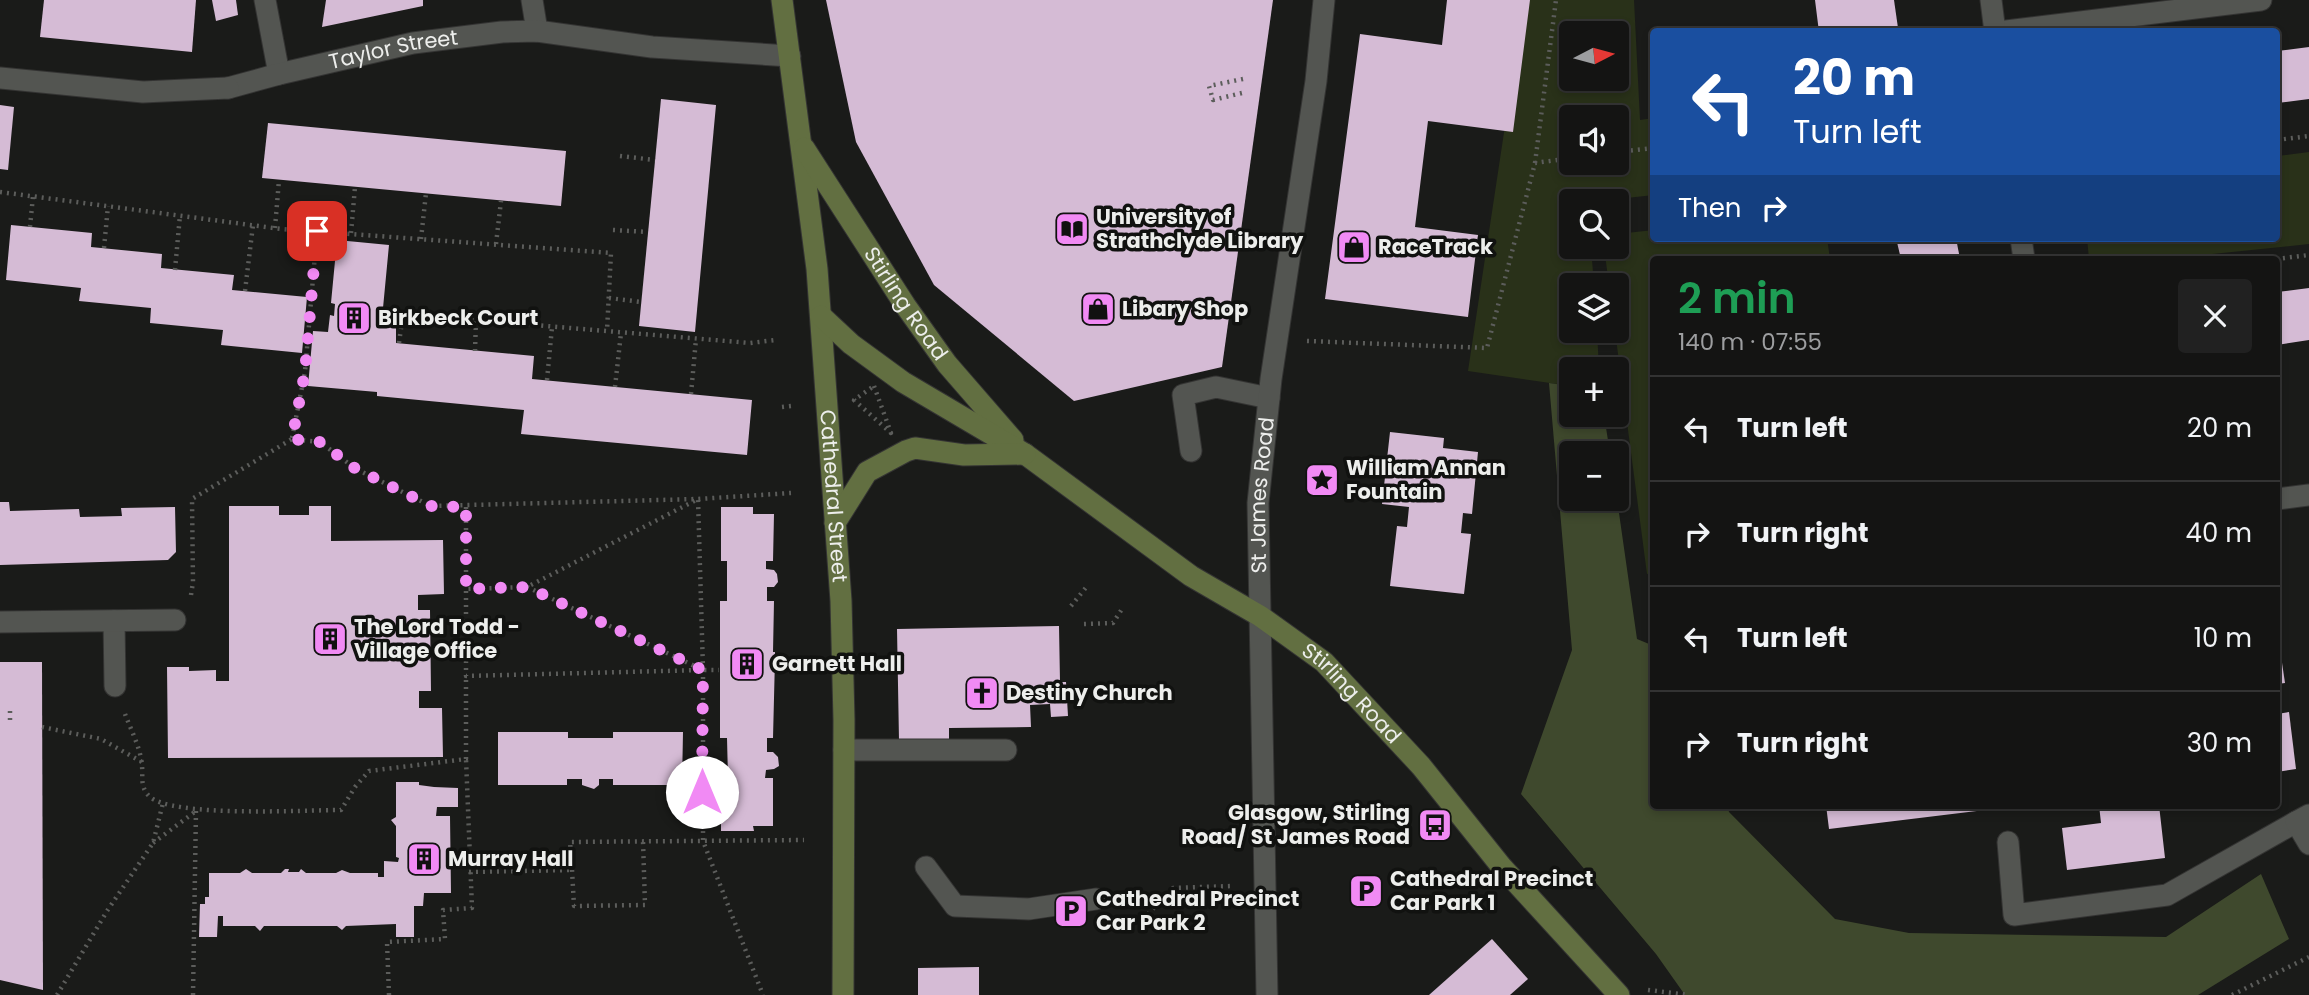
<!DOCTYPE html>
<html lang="en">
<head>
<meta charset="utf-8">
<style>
	body { margin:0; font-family:Poppins,sans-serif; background:#212121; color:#f1f3f6; height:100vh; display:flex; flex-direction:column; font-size:26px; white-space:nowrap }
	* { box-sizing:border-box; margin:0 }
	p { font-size:23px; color:#9d9ea0 }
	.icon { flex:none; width:38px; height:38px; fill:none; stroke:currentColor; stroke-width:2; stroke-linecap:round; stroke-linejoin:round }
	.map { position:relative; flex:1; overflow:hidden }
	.details { position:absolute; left:1650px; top:256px; width:630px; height:553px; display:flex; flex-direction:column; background:#141413; border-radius:7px; box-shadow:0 4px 10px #0003,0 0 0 2px #333 }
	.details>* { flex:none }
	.top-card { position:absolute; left:1650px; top:28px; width:630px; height:214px; border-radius:7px; box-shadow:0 4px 10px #0003,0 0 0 2px #333; background:#1a4fa0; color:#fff; overflow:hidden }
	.needle { width:46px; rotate:84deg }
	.fabs { position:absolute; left:1559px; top:21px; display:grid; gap:14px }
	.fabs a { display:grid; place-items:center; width:70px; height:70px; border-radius:7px; background:#141413; box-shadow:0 4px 10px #0003,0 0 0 2px #333; font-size:35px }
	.pin { position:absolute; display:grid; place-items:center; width:60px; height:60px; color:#fff; margin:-30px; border-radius:14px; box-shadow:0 4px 10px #0006 }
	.me { position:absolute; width:77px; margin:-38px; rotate:0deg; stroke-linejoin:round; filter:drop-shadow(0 0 5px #0008) }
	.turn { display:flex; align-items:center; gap:24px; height:147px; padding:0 28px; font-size:32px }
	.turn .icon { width:91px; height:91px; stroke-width:2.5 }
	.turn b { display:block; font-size:49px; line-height:60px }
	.then { display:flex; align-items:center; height:66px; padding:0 28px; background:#0003; gap:14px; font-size:26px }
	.round { display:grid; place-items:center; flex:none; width:74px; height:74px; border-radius:7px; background:#212121 }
	.overview { display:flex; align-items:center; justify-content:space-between; height:119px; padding:0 28px }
	h1 { font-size:42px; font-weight:600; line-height:52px; color:#1e9e55 }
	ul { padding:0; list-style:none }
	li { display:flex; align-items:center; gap:21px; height:105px; padding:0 28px; border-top:2px solid #333 }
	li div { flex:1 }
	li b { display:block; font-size:26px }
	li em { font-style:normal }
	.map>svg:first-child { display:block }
</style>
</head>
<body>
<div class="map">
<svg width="2309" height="995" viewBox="0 0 2309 995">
	<rect width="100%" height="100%" fill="#1a1b19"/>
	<g fill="#293119" fill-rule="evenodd">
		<path d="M1524,0H1634L1640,120L1654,118V195L1599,201H1572V247H1591L1594,285H1572V331H1597L1599,369H1572L1571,386L1468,371ZM1572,33H1617V79H1572ZM1572,117H1617V163H1572Z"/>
		<polygon points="2309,152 2309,244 2164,259 2089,259 2087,238 2277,238 2277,156"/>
		<polygon points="1654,230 1654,238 1827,238 1830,259 1654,259 1654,573 1647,574 1615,331 1617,331 1617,285 1609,285 1604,247 1617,247 1617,234"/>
	</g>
	<polygon fill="#3f492d" points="1549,383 1571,386 1572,415 1604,415 1610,453 1572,453 1572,499 1617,499 1637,639 1654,646 1654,805 1727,805 1729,812 1835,919 1909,933 2166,937 2261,874 2289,939 2198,995 1685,995 1656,954 1521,794 1572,650"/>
	<g fill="#d5bbd5">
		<polygon points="44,0 196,0 192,52 40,37"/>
		<polygon points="212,0 236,0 238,15 216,21"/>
		<polygon points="326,0 423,0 423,6 322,27"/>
		<polygon points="826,0 1273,0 1222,367 1074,401 934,285 856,142"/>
		<polygon points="1447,0 1530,0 1513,132 1428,121 1415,227 1478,235 1468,317 1325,299 1360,34 1442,45"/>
		<polygon points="1815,0 1894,0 1898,28 1875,32 1819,32"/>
		<polygon points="2309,47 2309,99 2277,103 2277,51"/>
		<polygon points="661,99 716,105 695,332 639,326"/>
		<polygon points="0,105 14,107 8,170 0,169"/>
		<polygon points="268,123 566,151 561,206 262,178"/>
		<polygon points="11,225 92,233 91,247 162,254 161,268 234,275 232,290 307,297 302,353 221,345 223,330 150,323 151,308 79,301 81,288 6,280"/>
		<polygon points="1896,238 1956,238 1960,259 1901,259"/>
		<polygon points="337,240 389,245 383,308 379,308 378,320 381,320 380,326 396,327 396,343 534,356 532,379 752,400 747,455 521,434 524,410 377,396 377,392 308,386 313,331 328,332 330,315 334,316 335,304 331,303"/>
		<polygon points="2309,288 2309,340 2277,345 2277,292"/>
		<polygon points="1390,432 1444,438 1443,448 1478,452 1472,514 1463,513 1461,533 1471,534 1464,594 1390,586 1397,526 1407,527 1409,507 1382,504"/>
		<polygon points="0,502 9,502 10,511 79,509 80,517 122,516 121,508 175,507 176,552 168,560 0,565"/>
		<polygon points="229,506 279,506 279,515 309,515 309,506 331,506 331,541 443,540 444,594 418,595 418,610 430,610 431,691 419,691 419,708 442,708 443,757 168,758 167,667 189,667 189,671 216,670 216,681 229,681"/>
		<polygon points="721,507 753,507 753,514 774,514 773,561 766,561 766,569 774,570 777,574 778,582 774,587 767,587 767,601 774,601 773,652 775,652 775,658 773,738 767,738 767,752 773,752 778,757 779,766 774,769 766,770 765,778 773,778 773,826 753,826 754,831 721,831 721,778 728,778 727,738 720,738 720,601 727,601 727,561 721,561"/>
		<polygon points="1059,626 1060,682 1066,682 1068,716 1051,717 1050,704 1030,705 1031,727 949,728 949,740 899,741 897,629"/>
		<polygon points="2277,629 2285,683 2277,684"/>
		<polygon points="0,662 42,662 43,990 0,980"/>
		<polygon points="2289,712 2296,769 2277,772 2277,714"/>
		<polygon points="498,732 568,732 568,738 613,738 613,732 683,732 682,785 613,785 613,779 599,779 599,785 594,789 582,785 582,779 567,779 567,785 498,785"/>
		<polygon points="396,782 419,782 419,785 434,787 458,788 458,807 437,807 436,816 450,816 451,893 424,893 423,906 414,906 414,937 396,937 396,924 346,926 342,930 337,926 264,926 260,931 255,926 223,926 223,916 218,916 217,937 199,937 200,904 205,904 205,897 209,897 209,873 240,873 246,869 252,873 281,873 285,869 289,869 288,872 299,872 301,869 306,873 336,873 342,870 350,873 378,873 378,877 384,877 384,861 398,862 399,858 396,857 396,826 391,820 396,817"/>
		<polygon points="1826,805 1984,805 1985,810 1829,829"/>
		<polygon points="2099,805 2159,805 2165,858 2067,870 2062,828 2101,823"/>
		<polygon points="1492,939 1528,979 1510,995 1429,995"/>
		<polygon points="979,967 979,995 918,995 918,968"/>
	</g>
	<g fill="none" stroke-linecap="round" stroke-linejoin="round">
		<g stroke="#343433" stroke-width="23">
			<g id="lane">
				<polyline points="265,0 279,74"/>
				<polyline points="532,0 537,31"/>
				<polyline points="1998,32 2261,0"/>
				<path id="s1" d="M228,88L279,74L413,43L502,32L537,31L652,47L790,56"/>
				<polyline points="1191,451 1183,395 1216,387 1269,398"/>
				<polyline points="114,621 115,686"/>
				<polyline points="844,750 1006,750"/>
				<polyline points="2008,842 2014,915 2167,895 2296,822"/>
				<polyline points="926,867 955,906 1029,909 1096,899"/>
			</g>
		</g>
		<g stroke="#343433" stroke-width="23">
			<g id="street">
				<polyline points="1991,0 1995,32"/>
				<polyline points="0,78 143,92 228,88"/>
				<polyline points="2021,238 2024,259"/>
				<polyline points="2277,499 2309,495"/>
				<polyline points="0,622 175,620"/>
				<polyline points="2309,815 2296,822 2309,844"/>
				<path id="s2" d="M1267,995L1258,503L1271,379L1316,81L1324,0"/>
			</g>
		</g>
		<g stroke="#343433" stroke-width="23">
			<g id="secondary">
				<path id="s3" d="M782,0L817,269L841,601L844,720L843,995"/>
				<path id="s4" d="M804,148L905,305L947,364L1013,440"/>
				<path id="s5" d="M821,316L851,344L903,382L1025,454L1191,576L1260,616L1324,662L1421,766L1501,866L1619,995"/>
				<polyline points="835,523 867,472 906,451 915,448 964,455 1025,454"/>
			</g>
		</g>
		<g stroke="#5c5d5b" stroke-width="4.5" stroke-dasharray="2 5" stroke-linecap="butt">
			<polyline points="1243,79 1209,86 1213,100 1246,92"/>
			<polyline points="2277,140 2309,136"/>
			<polyline points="1617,152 1654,148"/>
			<polyline points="620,156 655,160"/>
			<polyline points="1535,163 1556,0"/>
			<polyline points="0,192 281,229 611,253 607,331"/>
			<polyline points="30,227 33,196"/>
			<polyline points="275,228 279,180"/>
			<polyline points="613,230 648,232"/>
			<polyline points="351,233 355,187"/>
			<polyline points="421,239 426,193"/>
			<polyline points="496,244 501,201"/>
			<polyline points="104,248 108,206"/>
			<polyline points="2276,259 2309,255"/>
			<polyline points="175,270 180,215"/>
			<polyline points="245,291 253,225"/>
			<polyline points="609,298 641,302"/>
			<polyline points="1307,341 1487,348 1535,163 1572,158"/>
			<polyline points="399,343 403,314 750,343 776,340"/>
			<polyline points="475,351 476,320"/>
			<polyline points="547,380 552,327"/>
			<polygon points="874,386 891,433 854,400"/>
			<polyline points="615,387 621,333"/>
			<polyline points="691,394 696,339"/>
			<polyline points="782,407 791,406"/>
			<polyline points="292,438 305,372 317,231"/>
			<polyline points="466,507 466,676 703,670 698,499 527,587 466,589"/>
			<polyline points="527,587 703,670 719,670"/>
			<polyline points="191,595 193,582 192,499 292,439 320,442 356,469 431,506 698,499 791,493"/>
			<polyline points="1071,606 1088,585"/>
			<polyline points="1084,624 1113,623 1122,609"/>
			<polyline points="703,670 703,841 763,995"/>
			<polyline points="774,670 804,670"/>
			<polyline points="10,711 10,720"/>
			<path d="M125,714C131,730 141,749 142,766C143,777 140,787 149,796C170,818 307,810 341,810L355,787L369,771L466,759V676"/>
			<polyline points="42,727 101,739 142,762"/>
			<polyline points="153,843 196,811"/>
			<polyline points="572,870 574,906 645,905 643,841"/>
			<polyline points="469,872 572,870 570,842 804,840"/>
			<polyline points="1148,914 1173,888 1233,886"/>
			<polyline points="1648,990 1689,995"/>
			<polyline points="57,995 107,911 153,843 163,803"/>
			<polyline points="193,995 196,810"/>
			<polyline points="389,995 387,942 445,939 443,910 472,908 466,759"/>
			<polyline points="2232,995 2309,957"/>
		</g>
		<use href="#lane" stroke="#535551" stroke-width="21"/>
		<use href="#street" stroke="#535551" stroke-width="21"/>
		<use href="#secondary" stroke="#626f41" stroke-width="21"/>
	</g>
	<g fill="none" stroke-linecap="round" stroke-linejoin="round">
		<polyline stroke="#f18af4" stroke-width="12" stroke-dasharray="0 21.6" points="317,231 305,372 292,439 320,442 356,469 431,506 466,507 466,589 527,587 703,670 702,792"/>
	</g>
	<defs>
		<g id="library-square" transform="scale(1.75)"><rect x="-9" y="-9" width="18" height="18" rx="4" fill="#f18af4" stroke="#111210"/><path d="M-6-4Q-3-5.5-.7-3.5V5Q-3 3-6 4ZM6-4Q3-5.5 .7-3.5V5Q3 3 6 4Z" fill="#111"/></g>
		<g id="shop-square" transform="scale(1.75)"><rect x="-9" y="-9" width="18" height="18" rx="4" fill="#f18af4" stroke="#111210"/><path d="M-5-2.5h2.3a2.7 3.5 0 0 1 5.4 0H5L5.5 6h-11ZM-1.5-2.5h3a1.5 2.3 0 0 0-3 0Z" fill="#111"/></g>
		<g id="building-square" transform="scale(1.75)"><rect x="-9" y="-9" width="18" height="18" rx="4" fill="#f18af4" stroke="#111210"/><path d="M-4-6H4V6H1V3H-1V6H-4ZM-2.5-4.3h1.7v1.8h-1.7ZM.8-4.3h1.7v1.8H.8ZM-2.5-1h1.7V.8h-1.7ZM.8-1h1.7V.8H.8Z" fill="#111"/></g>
		<g id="sight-square" transform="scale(1.75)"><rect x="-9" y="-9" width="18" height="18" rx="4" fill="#f18af4" stroke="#111210"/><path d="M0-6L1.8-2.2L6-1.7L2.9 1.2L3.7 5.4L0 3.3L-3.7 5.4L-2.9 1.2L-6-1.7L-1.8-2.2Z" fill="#111"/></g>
		<g id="church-square" transform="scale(1.75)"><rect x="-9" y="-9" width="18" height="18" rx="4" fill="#f18af4" stroke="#111210"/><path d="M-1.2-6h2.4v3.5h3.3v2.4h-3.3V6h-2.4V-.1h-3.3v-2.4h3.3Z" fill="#111"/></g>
		<g id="bus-square" transform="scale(1.75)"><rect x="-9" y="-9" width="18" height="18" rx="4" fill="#f18af4" stroke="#111210"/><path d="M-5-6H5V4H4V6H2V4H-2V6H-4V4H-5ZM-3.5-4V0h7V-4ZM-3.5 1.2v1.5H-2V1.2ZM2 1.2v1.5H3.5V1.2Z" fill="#111"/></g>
		<g id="parking-square" transform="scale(1.75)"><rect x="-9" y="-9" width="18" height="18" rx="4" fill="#f18af4" stroke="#111210"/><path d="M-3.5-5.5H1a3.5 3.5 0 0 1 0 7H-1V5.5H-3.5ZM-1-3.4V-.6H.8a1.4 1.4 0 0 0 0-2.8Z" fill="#111"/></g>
	</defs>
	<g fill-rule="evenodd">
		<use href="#library-square" x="1072" y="229"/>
		<use href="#shop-square" x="1354" y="247"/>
		<use href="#shop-square" x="1098" y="309"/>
		<use href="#building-square" x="354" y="318"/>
		<use href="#sight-square" x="1322" y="480"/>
		<use href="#building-square" x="330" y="639"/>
		<use href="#building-square" x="747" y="664"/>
		<use href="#church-square" x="982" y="693"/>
		<use href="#bus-square" x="1435" y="825"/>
		<use href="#building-square" x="424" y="859"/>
		<use href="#parking-square" x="1366" y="891"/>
		<use href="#parking-square" x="1071" y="911"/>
	</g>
	<g text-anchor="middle" stroke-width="7" stroke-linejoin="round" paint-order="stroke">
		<g font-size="21" fill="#edeeec" stroke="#111210">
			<text dy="7" stroke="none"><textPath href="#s1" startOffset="170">Taylor Street</textPath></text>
			<text dy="7" stroke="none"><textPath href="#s4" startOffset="186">Stirling Road</textPath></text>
			<text dy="7" stroke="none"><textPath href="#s3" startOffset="499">Cathedral Street</textPath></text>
			<text dy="7" stroke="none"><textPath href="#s2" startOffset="500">St James Road</textPath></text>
			<text dy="7" stroke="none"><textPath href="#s5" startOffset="653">Stirling Road</textPath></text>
		</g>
		<g font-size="21" font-weight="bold" fill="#edeeec" stroke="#111210" text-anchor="start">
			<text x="1096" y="224">University of<tspan x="1096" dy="24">Strathclyde Library</tspan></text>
			<text x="1378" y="254">RaceTrack</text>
			<text x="1122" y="316">Libary Shop</text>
			<text x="378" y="325">Birkbeck Court</text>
			<text x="1346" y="475">William Annan<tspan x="1346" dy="24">Fountain</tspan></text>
			<text x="354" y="634">The Lord Todd -<tspan x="354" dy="24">Village Office</tspan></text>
			<text x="772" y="671">Garnett Hall</text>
			<text x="1006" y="700">Destiny Church</text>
			<text x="1410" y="820" text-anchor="end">Glasgow, Stirling<tspan x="1410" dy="24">Road/ St James Road</tspan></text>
			<text x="448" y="866">Murray Hall</text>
			<text x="1390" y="886">Cathedral Precinct<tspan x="1390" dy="24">Car Park 1</tspan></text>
			<text x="1096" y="906">Cathedral Precinct<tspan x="1096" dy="24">Car Park 2</tspan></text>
		</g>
	</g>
</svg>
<div class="fabs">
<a><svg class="needle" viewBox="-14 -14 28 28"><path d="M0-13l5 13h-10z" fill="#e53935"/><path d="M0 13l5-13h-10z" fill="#9d9ea0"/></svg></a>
<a><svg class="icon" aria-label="sound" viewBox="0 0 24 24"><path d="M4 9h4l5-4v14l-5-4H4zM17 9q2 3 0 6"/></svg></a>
<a><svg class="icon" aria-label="search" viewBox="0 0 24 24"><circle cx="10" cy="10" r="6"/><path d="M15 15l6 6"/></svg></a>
<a><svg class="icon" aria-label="layers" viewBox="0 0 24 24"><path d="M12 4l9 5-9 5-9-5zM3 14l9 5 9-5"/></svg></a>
<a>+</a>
<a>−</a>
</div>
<div class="pin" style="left:317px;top:231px;background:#d93025"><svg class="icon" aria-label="arrive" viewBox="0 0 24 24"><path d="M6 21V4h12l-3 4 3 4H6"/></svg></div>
<svg class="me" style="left:702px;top:792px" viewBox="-20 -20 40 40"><circle r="19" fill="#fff"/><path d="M0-13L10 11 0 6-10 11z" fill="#f18af4"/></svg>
<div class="top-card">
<div class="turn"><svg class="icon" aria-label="left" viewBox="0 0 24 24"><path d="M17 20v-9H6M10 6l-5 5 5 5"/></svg><div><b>20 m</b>Turn left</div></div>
<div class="then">Then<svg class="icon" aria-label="right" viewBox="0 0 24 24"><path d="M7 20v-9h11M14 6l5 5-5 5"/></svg></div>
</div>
<section class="details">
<div class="overview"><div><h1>2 min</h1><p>140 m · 07:55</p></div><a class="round"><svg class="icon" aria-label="close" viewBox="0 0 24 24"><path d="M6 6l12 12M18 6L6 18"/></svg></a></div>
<ul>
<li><svg class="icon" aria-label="left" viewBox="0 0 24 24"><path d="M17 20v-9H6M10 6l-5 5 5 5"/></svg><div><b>Turn left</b></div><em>20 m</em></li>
<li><svg class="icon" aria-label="right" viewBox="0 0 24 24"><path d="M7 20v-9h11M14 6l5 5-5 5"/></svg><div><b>Turn right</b></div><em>40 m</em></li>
<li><svg class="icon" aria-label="left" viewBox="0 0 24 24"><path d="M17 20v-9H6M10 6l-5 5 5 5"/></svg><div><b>Turn left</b></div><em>10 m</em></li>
<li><svg class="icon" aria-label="right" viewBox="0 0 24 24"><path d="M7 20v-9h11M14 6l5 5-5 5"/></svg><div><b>Turn right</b></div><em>30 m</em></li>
</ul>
</section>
</div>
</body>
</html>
